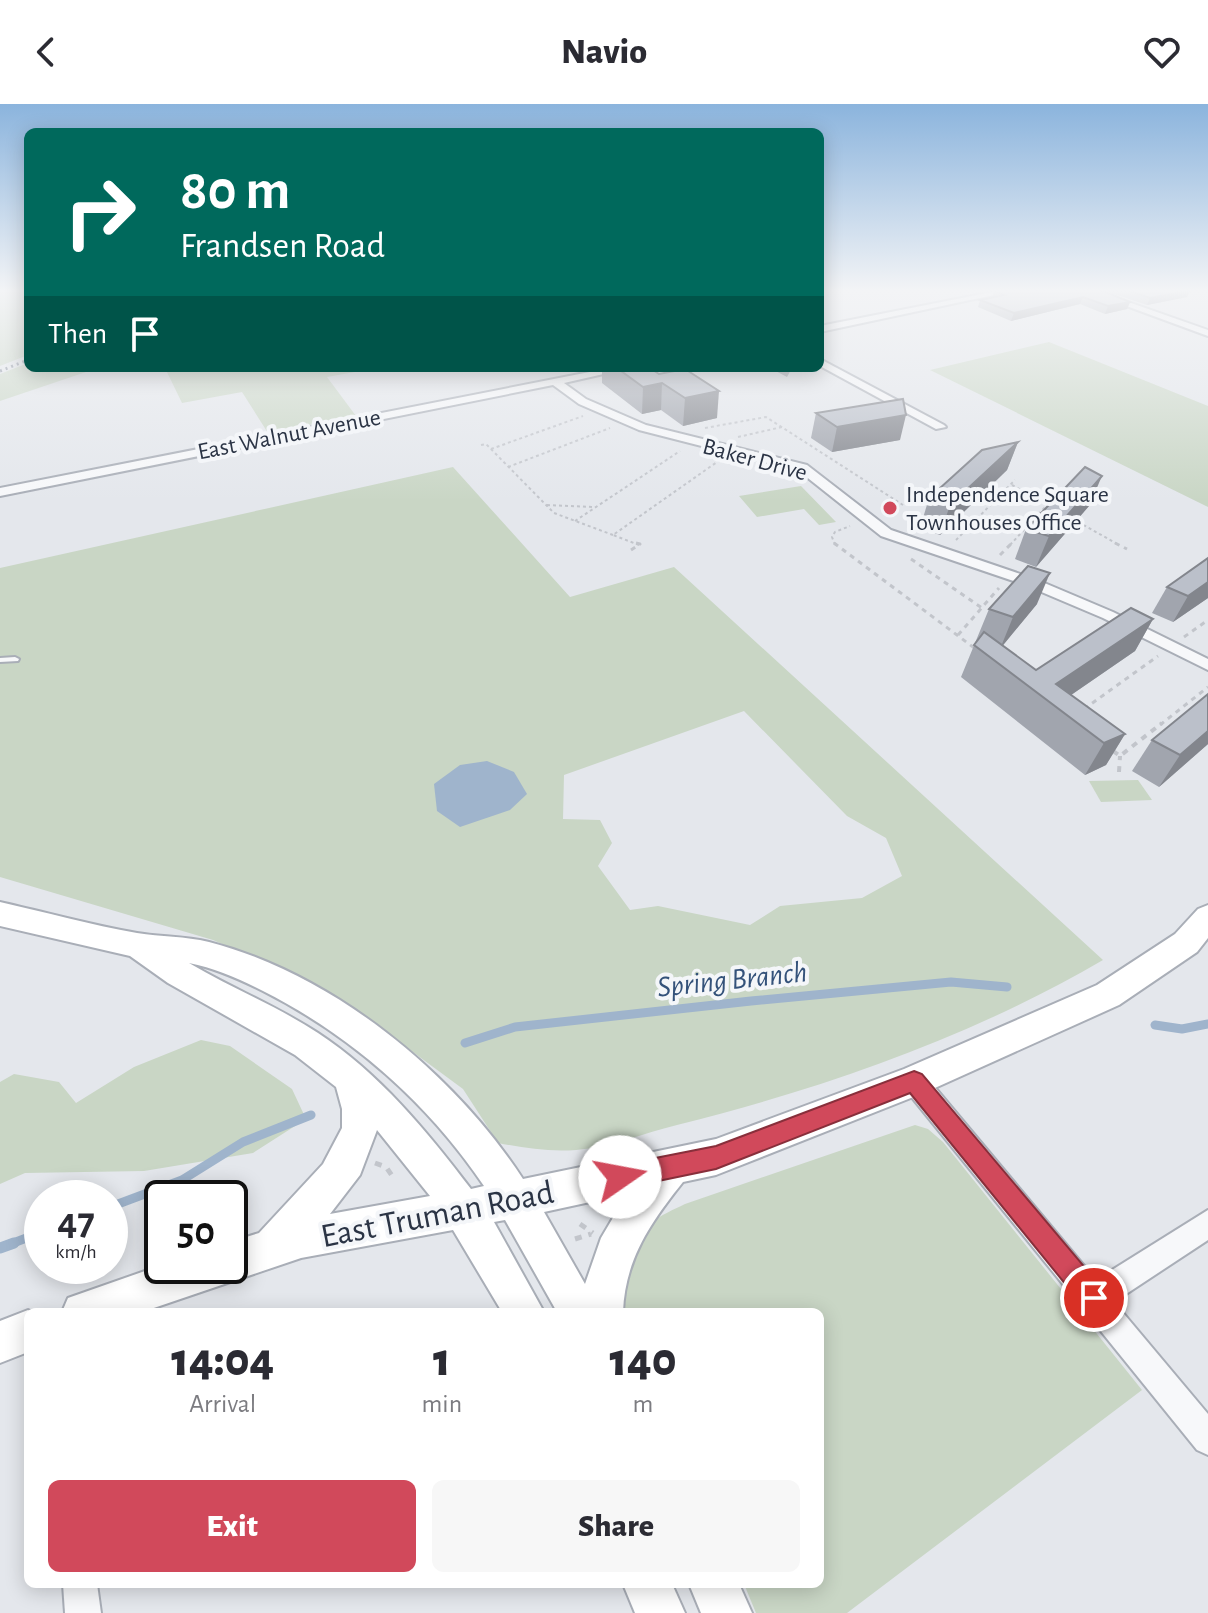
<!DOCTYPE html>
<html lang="en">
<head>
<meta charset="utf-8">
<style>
	body { margin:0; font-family:"Alegreya Sans",sans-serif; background:#f7f7f7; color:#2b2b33; height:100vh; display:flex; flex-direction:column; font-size:30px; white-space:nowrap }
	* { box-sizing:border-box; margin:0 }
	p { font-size:26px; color:#7c7c81 }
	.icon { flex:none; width:44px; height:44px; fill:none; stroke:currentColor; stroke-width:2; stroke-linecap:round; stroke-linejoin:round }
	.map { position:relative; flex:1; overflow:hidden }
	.drawer { position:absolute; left:24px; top:1204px; width:800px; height:280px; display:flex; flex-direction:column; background:#fff; border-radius:12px; box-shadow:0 4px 20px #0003 }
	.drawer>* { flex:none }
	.top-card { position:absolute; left:24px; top:24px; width:800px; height:244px; border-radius:12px; box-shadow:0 4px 20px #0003; background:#00695c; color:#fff; overflow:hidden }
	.speed { position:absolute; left:24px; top:1076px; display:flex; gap:16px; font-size:40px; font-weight:700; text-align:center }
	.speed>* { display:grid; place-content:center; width:104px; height:104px; border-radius:50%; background:#fff; box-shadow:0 4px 20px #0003; line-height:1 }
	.speed small { font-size:20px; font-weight:400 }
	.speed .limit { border:4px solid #111; border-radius:12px; background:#fff; color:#111 }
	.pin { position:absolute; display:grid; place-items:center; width:68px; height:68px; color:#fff; margin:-34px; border:4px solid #fff; border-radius:50%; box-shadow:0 2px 8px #0007 }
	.me { position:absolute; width:88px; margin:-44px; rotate:78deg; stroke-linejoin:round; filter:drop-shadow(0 0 6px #0008) }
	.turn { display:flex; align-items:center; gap:28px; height:168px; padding:0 24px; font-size:36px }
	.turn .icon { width:104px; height:104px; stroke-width:2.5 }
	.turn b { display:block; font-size:56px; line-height:68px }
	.then { display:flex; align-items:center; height:76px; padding:0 24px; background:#0003; gap:16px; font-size:30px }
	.eta { display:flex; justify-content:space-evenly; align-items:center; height:136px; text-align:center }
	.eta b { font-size:48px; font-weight:800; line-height:56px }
	.primary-button { display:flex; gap:16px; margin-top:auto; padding:16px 24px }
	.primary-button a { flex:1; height:92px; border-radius:12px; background:#d1495b; color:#fff; font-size:32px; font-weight:800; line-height:92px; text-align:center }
	.primary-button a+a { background:#f7f7f7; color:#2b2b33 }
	header { display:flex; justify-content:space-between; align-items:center; height:104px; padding:0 24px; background:#fff; font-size:36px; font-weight:800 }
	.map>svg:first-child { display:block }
</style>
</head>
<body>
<header><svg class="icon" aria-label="back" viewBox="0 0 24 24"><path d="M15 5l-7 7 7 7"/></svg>Navio<svg class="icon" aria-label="heart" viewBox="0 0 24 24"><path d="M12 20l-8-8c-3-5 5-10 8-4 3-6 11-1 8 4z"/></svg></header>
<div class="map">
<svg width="1208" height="1509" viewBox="0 0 1208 1509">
	<rect width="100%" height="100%" fill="#e4e7ec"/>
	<g fill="#c9d6c5" fill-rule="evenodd">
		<polygon points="0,186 28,186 28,251 0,262"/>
		<polygon points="1049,238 1208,302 1208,403 930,266"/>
		<polygon points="28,259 28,264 108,264 89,267 0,297 0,270"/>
		<polygon points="165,264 377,264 327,273 356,312 268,329 242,288 182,299"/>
		<path d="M453,363L570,493L674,463L1103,856C971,933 825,984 677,1021C645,1029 609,1043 576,1046C549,1048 524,1044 498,1039L463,985L402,940L295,872L213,836L0,773V464ZM744,607L847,712L886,734L902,772L862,794L780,802L750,821L658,802L630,806L598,762L612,739L600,716L563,715L564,671Z"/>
		<polygon points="801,382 836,418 819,421 804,405 757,413 739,392"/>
		<polygon points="1138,676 1152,696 1101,698 1089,677"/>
		<polygon points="201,936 230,942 292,985 306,1015 253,1049 144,1067 25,1069 0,1080 0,978 14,970 59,978 76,999 134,963"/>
		<path d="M915,1021L928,1025L943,1038L1142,1286L847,1509H756L744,1480H820V1208H623C621,1177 631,1144 652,1119C660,1111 675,1105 685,1100Z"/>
	</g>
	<polygon fill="#9fb4cc" points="487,657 514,668 527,690 510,706 460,723 437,707 434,680 460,661"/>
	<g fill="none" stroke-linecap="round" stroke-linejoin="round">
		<g stroke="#9fb4cc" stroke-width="9">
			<polyline points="1155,921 1182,925 1208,920"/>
			<polyline points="465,939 515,923 751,897 951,878 1007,883"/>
			<polyline points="110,1103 182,1076 243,1038 311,1011"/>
			<polyline points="8,1141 42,1128"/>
		</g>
		<polyline stroke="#9fb4cc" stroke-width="11" points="0,1144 14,1139"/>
		<g stroke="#a9aeb7" stroke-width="4">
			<polygon id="service" points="15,553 19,555 18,557 0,558 0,554"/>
		</g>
		<g stroke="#a9aeb7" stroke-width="4">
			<g id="minor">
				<polygon points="1002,186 1017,186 820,228 820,222"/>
				<polygon points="1083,186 1094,186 1208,226 1208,232"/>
				<polygon points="820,255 944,321 946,323 936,325 820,262"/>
				<polygon points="610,264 630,264 564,279 586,295 646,321 807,361 891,426 1035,475 1113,508 1208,555 1208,566 1103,514 1025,481 881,432 799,367 639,326 579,300 553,281 0,392 0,384"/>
				<polygon points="914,966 923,969 1096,1176 1208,1106 1208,1136 1114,1198 1208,1310 1208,1351 1197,1346 905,985 902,977 905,969"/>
				<polygon points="63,1480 97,1480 101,1509 65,1509"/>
			</g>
		</g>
		<g stroke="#a9aeb7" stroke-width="4">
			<g id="secondary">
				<path d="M0,798C45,808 91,821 137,829C161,833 185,832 209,838C333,870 454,969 523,1075L716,1035L904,965L1097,881L1175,830L1198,805L1208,801V834L1197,848L1119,901L926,988L716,1071L683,1078C651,1118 625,1155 623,1208H557L505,1116L494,1118L544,1208H502L453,1126L301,1154L142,1208H62L68,1194L162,1161L230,1162V1138L259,1129L323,1060L342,1024V1005L336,983L295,951L168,879L130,852L0,822ZM189,859C215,864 239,875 263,887C352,932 428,999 484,1082L471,1085C427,1027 379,969 318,929C277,902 231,884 189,859ZM377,1026L430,1092L330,1110L360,1071ZM627,1090L601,1134L585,1180L544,1108Z"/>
				<polygon points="28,1206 32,1208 28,1208 28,1248 0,1259 0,1217"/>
				<polygon points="623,1480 672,1480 685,1509 635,1509"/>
				<polygon points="689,1480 739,1480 752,1509 701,1509"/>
			</g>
		</g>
		<g stroke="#c2c5cb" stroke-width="2" stroke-dasharray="3 3" stroke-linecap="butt">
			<polyline points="705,324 766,313 903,401"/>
			<polyline points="738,333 782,323"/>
			<polyline points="481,341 486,340 554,409 613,431"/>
			<polyline points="491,345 583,312"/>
			<polyline points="508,363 610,324"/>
			<polyline points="1012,381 1052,403"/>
			<polyline points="547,401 594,403"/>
			<polyline points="1073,415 1119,441"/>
			<polyline points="575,417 680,347"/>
			<polyline points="956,436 1015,376"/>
			<polyline points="639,441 613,431 717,358"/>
			<polyline points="835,441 832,433 835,428 850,422"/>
			<polyline points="1010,441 1047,401"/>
		</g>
		<g stroke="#c2c5cb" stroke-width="3" stroke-dasharray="5 5" stroke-linecap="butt">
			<polyline points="834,439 977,546"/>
			<polyline points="1115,439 1127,445"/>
			<polyline points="631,446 640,440 636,439"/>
			<polyline points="1000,451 1012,439"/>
			<polyline points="911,455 982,504"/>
			<polyline points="958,531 999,484"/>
			<polyline points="1184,533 1208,516"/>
			<polyline points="1084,605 1158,552"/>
			<polyline points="1160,621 1208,583"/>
		</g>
		<g stroke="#c2c5cb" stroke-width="4" stroke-dasharray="6 6" stroke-linecap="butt">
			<polyline points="1113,647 1120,652 1162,619"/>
			<polyline points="1119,668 1120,652"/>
		</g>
		<g stroke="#c2c5cb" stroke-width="5" stroke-dasharray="7 7" stroke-linecap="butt">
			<polyline points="375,1059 386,1063 393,1073"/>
			<polyline points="580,1120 593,1129"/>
			<polyline points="575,1135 591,1130"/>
		</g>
		<use href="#service" fill="#f7f8fa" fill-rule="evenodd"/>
		<use href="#minor" fill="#f7f8fa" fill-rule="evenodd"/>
		<use href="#secondary" fill="#fff" fill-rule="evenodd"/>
		<polyline stroke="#7d8696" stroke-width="3" stroke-dasharray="2 4" stroke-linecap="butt" points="0,267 28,256"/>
	</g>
	<g fill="#a1a5ae">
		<polygon points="1000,186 1130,198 1127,205 1105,210 1080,200 1011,217 978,203 980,196 992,193 994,187"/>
		<polygon points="1102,186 1190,186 1187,193 1147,201"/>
		<polygon points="602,264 650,264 717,314 683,322 661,306 642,310 602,279"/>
		<polygon points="770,264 792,264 787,273"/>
		<polygon points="816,309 900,336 832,348 811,334"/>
		<polygon points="1018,338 1007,366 940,431 920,424 929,394"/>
		<polygon points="1089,402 1036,463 1015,455 1026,425"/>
		<polygon points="1208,454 1208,494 1173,518 1152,509 1167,483"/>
		<polygon points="1037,500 1002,542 1036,566 1153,515 1135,547 1071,591 1125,630 1106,661 1085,671 961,573 989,505"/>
		<polygon points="1152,636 1208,640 1159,683 1132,667"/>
	</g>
	<g fill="#83868d">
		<polygon points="1190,186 1187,193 1147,201 1150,194"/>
		<polygon points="1083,193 1080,200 1011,217 1014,209"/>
		<polygon points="1130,198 1127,205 1105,210 1108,202"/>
		<polygon points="662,279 661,306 642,310 643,283"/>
		<polygon points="719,287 717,314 683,322 685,294"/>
		<polygon points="906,311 900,336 832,348 837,323"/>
		<polygon points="1018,338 1007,366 940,431 950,401"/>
		<polygon points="1102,372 1089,402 1036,463 1049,432"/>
		<polygon points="1050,469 1037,500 1000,545 1013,513"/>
		<polygon points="1208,478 1208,494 1173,518 1188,492"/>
		<polygon points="1153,515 1135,547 1055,602 1056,580"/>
		<polygon points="1208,627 1208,640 1159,683 1180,651"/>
		<polygon points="1125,630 1106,661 1085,671 1104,639"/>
	</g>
	<g fill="#bbc0ca" stroke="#83868d" stroke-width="2">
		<polygon points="1000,186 1101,186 1130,198 1108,202 1083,193 1014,209 980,196 1004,191 994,187"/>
		<polygon points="1127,186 1190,186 1150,194"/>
		<polygon points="617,264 650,264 659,270 685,265 719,287 685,294 662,279 643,283"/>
		<polygon points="903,295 906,311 837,323 816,309"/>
		<polygon points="1018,338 950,401 929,394 982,346"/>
		<polygon points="1085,363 1102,372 1049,432 1026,425"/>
		<polygon points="1208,454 1208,478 1188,492 1167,483"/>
		<polygon points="1028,462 1050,469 1013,513 989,505"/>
		<polygon points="1131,504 1153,515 1056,580 1125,630 1104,639 974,541 984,528 1036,566"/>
		<polygon points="1208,590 1208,627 1180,651 1152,636"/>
	</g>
	<linearGradient id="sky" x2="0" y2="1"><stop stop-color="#8bb4dd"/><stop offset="0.47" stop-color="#f3f4f6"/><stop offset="1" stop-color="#f3f4f6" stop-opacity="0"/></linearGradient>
	<rect width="1208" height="397" fill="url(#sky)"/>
	<polygon fill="#d1495b" stroke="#882f3b" stroke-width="2" points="914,967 922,970 1103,1185 1107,1194 1103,1203 1094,1207 1084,1203 910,989 716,1065 620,1085 611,1082 608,1073 611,1065 620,1061 716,1042"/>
	<circle fill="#d1495b" stroke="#f4f6f9" stroke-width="3" cx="890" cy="404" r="8"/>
	<g text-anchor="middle" stroke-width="8" stroke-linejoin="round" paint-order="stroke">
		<g font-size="24" fill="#2b3445" stroke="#f4f6f9">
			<text transform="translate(289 330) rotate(-11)" y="8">East Walnut Avenue</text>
			<text transform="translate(755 355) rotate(15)" y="8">Baker Drive</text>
		</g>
		<g font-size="24" fill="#2b3445" stroke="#f4f6f9" text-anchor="start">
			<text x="906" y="398">Independence Square<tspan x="906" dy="28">Townhouses Office</tspan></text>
		</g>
		<g font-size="30" font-style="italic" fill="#34527a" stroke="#f4f6f9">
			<text transform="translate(732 875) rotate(-6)" y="10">Spring Branch</text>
		</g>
		<g font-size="34" fill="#2b3445" stroke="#f4f6f9">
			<text transform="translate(437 1109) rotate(-11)" y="12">East Truman Road</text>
		</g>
	</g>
</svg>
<div class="speed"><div>47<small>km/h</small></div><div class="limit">50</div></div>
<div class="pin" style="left:1094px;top:1194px;background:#d93025"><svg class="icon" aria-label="arrive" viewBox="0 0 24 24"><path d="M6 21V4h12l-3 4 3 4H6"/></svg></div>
<svg class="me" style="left:620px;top:1073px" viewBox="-20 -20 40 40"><circle r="19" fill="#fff"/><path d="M0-13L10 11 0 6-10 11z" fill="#d1495b"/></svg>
<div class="top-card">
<div class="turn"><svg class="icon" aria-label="right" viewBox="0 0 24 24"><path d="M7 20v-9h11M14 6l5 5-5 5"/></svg><div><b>80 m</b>Frandsen Road</div></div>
<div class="then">Then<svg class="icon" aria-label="arrive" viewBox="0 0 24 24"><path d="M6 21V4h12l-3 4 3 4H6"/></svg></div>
</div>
<section class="drawer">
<div class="eta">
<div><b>14:04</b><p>Arrival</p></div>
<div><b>1</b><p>min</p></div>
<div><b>140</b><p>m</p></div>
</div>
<div class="primary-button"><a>Exit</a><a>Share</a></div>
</section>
</div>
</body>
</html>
